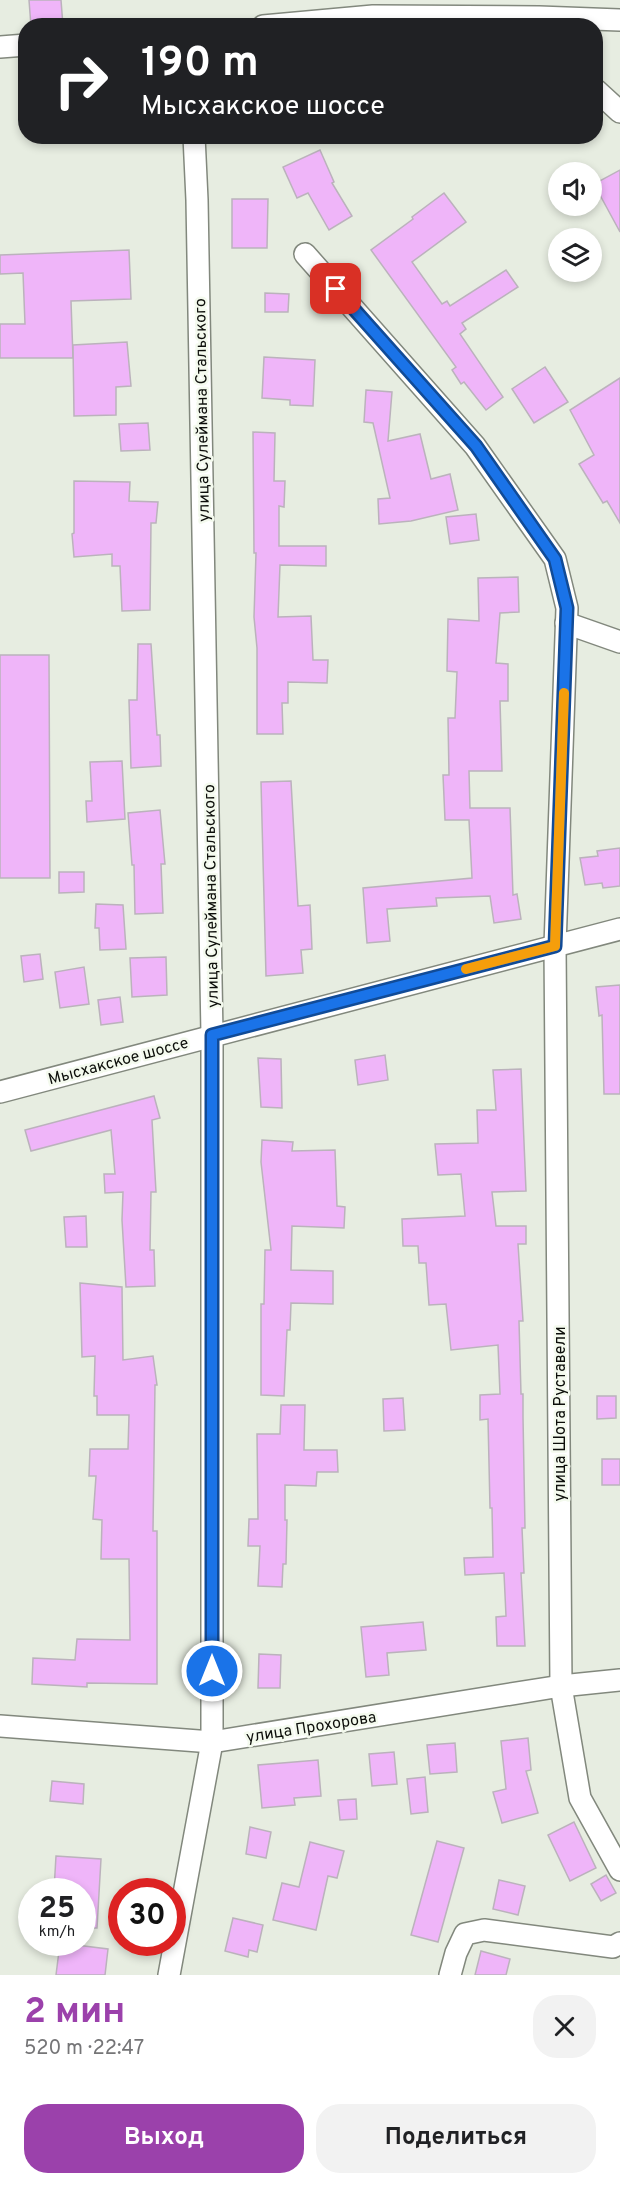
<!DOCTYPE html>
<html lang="ru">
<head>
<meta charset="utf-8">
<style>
	body { margin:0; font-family:Overpass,sans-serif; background:#f2f2f2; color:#202124; height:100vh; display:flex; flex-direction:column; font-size:22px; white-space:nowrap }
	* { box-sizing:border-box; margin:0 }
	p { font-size:20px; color:#757577 }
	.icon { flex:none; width:33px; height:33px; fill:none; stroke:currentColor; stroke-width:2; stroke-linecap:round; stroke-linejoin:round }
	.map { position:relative; height:1975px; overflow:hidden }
	.sheet { display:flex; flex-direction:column; background:#fff; flex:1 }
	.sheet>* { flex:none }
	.banner { position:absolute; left:18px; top:18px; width:585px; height:126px; border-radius:24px; box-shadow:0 3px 9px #0003; background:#202124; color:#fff; overflow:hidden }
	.tools { position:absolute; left:548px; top:162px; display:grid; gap:12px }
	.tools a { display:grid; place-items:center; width:54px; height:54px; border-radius:50%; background:#fff; box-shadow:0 3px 9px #0003; font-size:30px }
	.speed { position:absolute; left:18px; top:1878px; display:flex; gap:12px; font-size:30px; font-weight:700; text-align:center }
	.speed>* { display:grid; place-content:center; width:78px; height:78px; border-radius:50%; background:#fff; box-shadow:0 3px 9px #0003; line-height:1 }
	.speed small { font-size:15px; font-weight:400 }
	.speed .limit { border:9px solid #d22; background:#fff; color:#111 }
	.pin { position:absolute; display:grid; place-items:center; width:51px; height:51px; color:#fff; margin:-26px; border-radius:12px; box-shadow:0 3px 9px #0006 }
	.me { position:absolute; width:66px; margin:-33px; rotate:0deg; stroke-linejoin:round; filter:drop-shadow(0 0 4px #0008) }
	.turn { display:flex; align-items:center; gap:21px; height:126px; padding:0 24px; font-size:27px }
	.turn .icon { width:78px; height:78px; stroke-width:2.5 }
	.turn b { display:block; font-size:42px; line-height:51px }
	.round { display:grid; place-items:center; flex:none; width:63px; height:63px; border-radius:24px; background:#f2f2f2 }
	.headline { display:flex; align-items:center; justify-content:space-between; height:102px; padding:0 24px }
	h1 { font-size:36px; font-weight:700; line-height:45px; color:#9b41ab }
	.cta { display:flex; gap:12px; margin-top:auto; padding:12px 24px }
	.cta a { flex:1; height:69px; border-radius:24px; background:#9b41ab; color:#fff; font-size:24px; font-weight:700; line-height:69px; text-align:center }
	.cta a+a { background:#f2f2f2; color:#202124 }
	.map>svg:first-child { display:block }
</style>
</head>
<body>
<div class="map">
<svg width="620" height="1975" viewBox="0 0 620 1975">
	<rect width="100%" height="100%" fill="#e7ede1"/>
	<g fill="#efb5f9" stroke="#bbb2bc" stroke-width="1.5">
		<polygon points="29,0 61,0 63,26 31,26"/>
		<polygon points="320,150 334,182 332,183 352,216 329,230 308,193 297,198 283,167"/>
		<polygon points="620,170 620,232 594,184"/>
		<polygon points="444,193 466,222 412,262 442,304 447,301 450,306 506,270 518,287 462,323 466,329 460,334 503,397 486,410 464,382 461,384 452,370 456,367 371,250 413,219 412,217"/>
		<polygon points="232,199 268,199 267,248 232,248"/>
		<polygon points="129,250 131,299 71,301 73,358 0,358 0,324 25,324 23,273 0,274 0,255"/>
		<polygon points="265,293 289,294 288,312 265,312"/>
		<polygon points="127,342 131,386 116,387 116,415 74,416 73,345"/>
		<polygon points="264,357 315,360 313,406 290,405 290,400 262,398"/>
		<polygon points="545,367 568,402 534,423 512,389"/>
		<polygon points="620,378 620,523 607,501 603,503 579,464 594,455 570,410"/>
		<polygon points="366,390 392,392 388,441 420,434 431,479 450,474 458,510 411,521 379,524 378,499 390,498 373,423 364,422"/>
		<polygon points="148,423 150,450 121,451 119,424"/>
		<polygon points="253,432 275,433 274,481 285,481 284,507 279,506 279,546 326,546 326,566 280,565 278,617 311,616 313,660 328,660 327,683 288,682 288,703 282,703 283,734 257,734 257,648 254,617 256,553 254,553"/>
		<polygon points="74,481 130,482 129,501 158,502 156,523 151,523 150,610 122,611 120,566 112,566 112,554 74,557 72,534 74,533"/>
		<polygon points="476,514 479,540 450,544 446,517"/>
		<polygon points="518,577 519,612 500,613 496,663 508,664 508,701 500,701 502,771 469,771 470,808 510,808 513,895 517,894 521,919 494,923 490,896 436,898 437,906 387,909 390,941 367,943 363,888 472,878 469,820 445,820 443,775 449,775 448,718 455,718 457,672 447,671 448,619 479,621 478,578"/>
		<polygon points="138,644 151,644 157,735 160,735 161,766 131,768 129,700 137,700"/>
		<polygon points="0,655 49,655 50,878 0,878"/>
		<polygon points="122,761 125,819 87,822 86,801 92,801 90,762"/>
		<polygon points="291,781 298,906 310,905 312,949 301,950 303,973 266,976 261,782"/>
		<polygon points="160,810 165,864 161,864 163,913 135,914 134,865 132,865 128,813"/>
		<polygon points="620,848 620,886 603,888 602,883 585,885 580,858 598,856 597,851"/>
		<polygon points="59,872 84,872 84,892 59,893"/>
		<polygon points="96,904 123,905 126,949 100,950 99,928 95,928"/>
		<polygon points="40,954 43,979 24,982 21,956"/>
		<polygon points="166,957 167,995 132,997 130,958"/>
		<polygon points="84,967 89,1004 60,1008 55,972"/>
		<polygon points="620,985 620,1094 604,1094 602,1015 599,1016 596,987"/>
		<polygon points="120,997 123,1022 101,1025 98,1000"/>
		<polygon points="385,1055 388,1080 358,1085 355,1060"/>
		<polygon points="258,1058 281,1059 282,1108 261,1107"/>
		<polygon points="521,1069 526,1191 492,1192 496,1226 526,1226 526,1244 518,1244 523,1321 519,1321 521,1394 523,1394 523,1417 525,1528 522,1528 524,1573 521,1573 525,1646 497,1646 496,1617 506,1616 504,1573 465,1575 464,1558 493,1557 492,1508 490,1508 488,1419 480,1420 480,1395 500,1394 498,1345 451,1350 446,1304 429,1305 426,1263 419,1263 418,1246 403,1246 402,1219 465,1216 461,1174 438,1175 435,1144 478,1143 477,1110 496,1110 493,1070"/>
		<polygon points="154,1096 160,1118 152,1120 156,1192 151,1192 150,1250 154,1250 155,1286 126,1287 122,1220 123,1192 105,1193 104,1174 115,1174 111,1130 31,1151 25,1130"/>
		<polygon points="262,1140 293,1142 292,1151 335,1150 337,1206 345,1207 344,1228 292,1226 291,1270 333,1271 333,1304 291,1303 290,1330 287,1330 284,1396 261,1395 261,1304 264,1304 265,1250 271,1250 261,1162"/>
		<polygon points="86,1216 87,1247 66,1247 64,1217"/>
		<polygon points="80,1283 122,1287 123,1360 153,1356 157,1385 155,1385 153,1531 157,1531 157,1684 87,1683 87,1687 32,1684 33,1658 75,1660 77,1639 130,1640 129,1559 101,1559 102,1520 93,1519 96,1476 89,1476 90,1449 128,1449 129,1415 97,1415 97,1396 94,1396 95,1356 82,1357"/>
		<polygon points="597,1396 616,1396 616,1418 597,1419"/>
		<polygon points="403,1398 405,1430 384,1431 383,1399"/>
		<polygon points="281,1405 305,1405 304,1450 337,1450 338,1472 317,1472 316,1486 285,1485 285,1520 287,1520 286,1564 283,1564 282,1587 258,1586 260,1546 248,1546 249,1519 258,1519 257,1434 280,1434"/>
		<rect x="602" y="1459" width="18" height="26"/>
		<polygon points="423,1622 426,1650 387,1653 389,1675 366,1677 361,1627"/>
		<polygon points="259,1654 281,1655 280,1688 258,1688"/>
		<polygon points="528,1738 531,1770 526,1771 538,1813 502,1823 493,1792 506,1789 501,1741"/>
		<polygon points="455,1743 457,1772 430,1774 427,1745"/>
		<polygon points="394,1752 397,1784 372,1786 369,1754"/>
		<polygon points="318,1760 321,1796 294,1798 295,1805 262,1808 258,1765"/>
		<polygon points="425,1777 428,1812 411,1814 407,1779"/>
		<polygon points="52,1781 84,1784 83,1804 50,1801"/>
		<polygon points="356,1799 357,1819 340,1820 338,1800"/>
		<polygon points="574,1822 596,1868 570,1881 548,1835"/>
		<polygon points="250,1827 271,1832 266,1858 246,1854"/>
		<polygon points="437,1841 464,1848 438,1942 411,1935"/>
		<polygon points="310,1842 344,1851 337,1878 328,1876 316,1930 273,1920 282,1883 299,1887"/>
		<polygon points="56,1856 101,1859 97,1928 82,1928 82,1892 54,1890"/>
		<polygon points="606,1875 616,1893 601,1901 591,1884"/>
		<polygon points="499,1880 525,1886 518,1915 493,1909"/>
		<polygon points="233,1918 263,1925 257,1952 249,1950 248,1957 225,1951"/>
		<polygon points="60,1943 108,1949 105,1975 56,1975"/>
		<polygon points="481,1951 510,1959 506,1975 475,1975"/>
	</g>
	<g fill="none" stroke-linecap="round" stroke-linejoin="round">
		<g stroke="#82887d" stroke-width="24">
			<g id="minor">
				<polyline points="263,26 373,16 539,17 620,20"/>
				<polyline points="0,47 26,45"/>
				<polyline points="596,90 620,112"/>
				<polyline points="305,254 475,446 555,559 567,608 555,946 561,1686 580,1798 620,1870"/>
				<polyline points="566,623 620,642"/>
				<polyline points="0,1092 620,929"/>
				<polyline points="0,1726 212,1742 561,1686 620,1680"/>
				<polyline points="169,1975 212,1742 212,1035 197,200 194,136"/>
				<polyline points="450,1975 456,1953 465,1934 484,1930 613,1947 620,1943"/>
			</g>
		</g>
		<use href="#minor" stroke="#fff" stroke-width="21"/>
	</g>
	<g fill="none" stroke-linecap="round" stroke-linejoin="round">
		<g stroke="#114b97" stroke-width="15">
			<polyline id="route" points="212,1671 212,1035 555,946 567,608 555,559 476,446 336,289"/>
		</g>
		<use href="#route" stroke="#1a73e8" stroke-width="10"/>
		<polyline stroke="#f59e0b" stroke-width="10" points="466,969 555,946 564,693"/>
	</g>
	<g text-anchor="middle" stroke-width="5" stroke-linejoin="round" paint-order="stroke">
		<g font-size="16" fill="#0c0e0a" stroke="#f4faee">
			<text transform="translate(201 410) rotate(-91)" y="6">улица Сулеймана Стальского</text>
			<text transform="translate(210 896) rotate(-91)" y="6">улица Сулеймана Стальского</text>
			<text transform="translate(118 1060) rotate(-15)" y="6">Мысхакское шоссе</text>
			<text transform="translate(559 1414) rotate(-90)" y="6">улица Шота Руставели</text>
			<text transform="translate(311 1726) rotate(-9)" y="6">улица Прохорова</text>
		</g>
	</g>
</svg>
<div class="tools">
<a><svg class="icon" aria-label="sound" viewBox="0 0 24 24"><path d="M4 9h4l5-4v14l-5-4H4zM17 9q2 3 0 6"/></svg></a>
<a><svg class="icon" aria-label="layers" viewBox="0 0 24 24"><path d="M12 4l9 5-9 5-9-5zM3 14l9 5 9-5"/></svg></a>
</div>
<div class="speed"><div>25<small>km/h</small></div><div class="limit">30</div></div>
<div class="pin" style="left:336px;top:289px;background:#d93025"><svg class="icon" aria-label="arrive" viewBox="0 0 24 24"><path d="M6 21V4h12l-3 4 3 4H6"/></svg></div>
<svg class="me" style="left:212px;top:1671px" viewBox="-20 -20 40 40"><circle r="17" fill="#1a73e8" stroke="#fff" stroke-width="3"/><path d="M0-11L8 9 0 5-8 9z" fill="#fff"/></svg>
<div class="banner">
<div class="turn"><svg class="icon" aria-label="right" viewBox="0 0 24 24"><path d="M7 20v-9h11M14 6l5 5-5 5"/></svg><div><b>190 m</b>Мысхакское шоссе</div></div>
</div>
</div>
<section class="sheet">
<div class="headline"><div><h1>2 мин</h1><p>520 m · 22:47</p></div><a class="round"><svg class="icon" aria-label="close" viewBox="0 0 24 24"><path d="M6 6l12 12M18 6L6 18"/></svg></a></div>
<div class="cta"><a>Выход</a><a>Поделиться</a></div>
</section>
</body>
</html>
